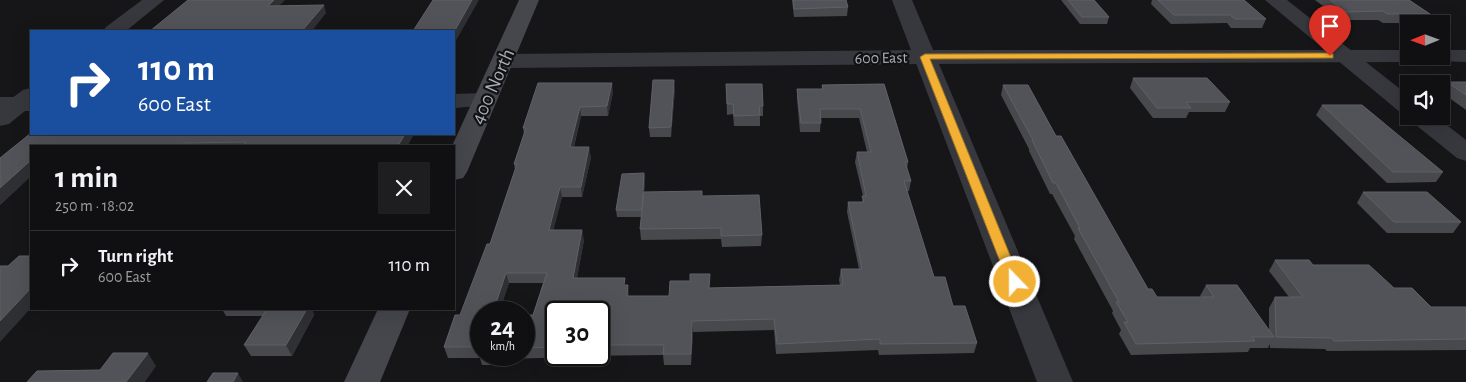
<!DOCTYPE html>
<html lang="en">
<head>
<meta charset="utf-8">
<style>
	body { margin:0; font-family:"Alegreya Sans",sans-serif; background:#1e1e20; color:#f1f3f6; height:100vh; display:flex; flex-direction:column; font-size:19px; white-space:nowrap }
	* { box-sizing:border-box; margin:0 }
	p { font-size:16px; color:#9c9d9f }
	.icon { flex:none; width:28px; height:28px; fill:none; stroke:currentColor; stroke-width:2; stroke-linecap:round; stroke-linejoin:round }
	.map { position:relative; flex:1; overflow:hidden }
	.sheet { position:absolute; left:30px; top:145px; width:425px; height:165px; display:flex; flex-direction:column; background:#101012; border-radius:0px; box-shadow:0 5px 20px #0002,0 0 0 1px #303032 }
	.sheet>* { flex:none }
	.guide { position:absolute; left:30px; top:30px; width:425px; height:105px; border-radius:0px; box-shadow:0 5px 20px #0002,0 0 0 1px #303032; background:#1a4fa0; color:#fff; overflow:hidden }
	.needle { width:32px; rotate:269deg }
	.controls { position:absolute; left:1400px; top:15px; display:grid; gap:10px }
	.controls a { display:grid; place-items:center; width:50px; height:50px; border-radius:0px; background:#101012; box-shadow:0 5px 20px #0002,0 0 0 1px #303032; font-size:25px }
	.speed { position:absolute; left:470px; top:301px; display:flex; gap:10px; font-size:25px; font-weight:700; text-align:center }
	.speed>* { display:grid; place-content:center; width:65px; height:65px; border-radius:50%; background:#101012; box-shadow:0 5px 20px #0002,0 0 0 1px #303032; line-height:1 }
	.speed small { font-size:12px; font-weight:400 }
	.speed .limit { border:2px solid #111; border-radius:8px; background:#fff; color:#111 }
	.pin { position:absolute; display:grid; place-items:center; width:42px; height:42px; color:#fff; margin:-51px -21px; border-radius:50% 50% 50% 0; rotate:-45deg; box-shadow:0 0 5px #0007 }
	.pin .icon { rotate:45deg }
	.me { position:absolute; width:55px; margin:-28px; rotate:338deg; stroke-linejoin:round; filter:drop-shadow(0 0 4px #0008) }
	.turn { display:flex; align-items:center; gap:18px; height:105px; padding:0 25px; font-size:22px }
	.turn .icon { width:65px; height:65px; stroke-width:2.5 }
	.turn b { display:block; font-size:35px; line-height:42px }
	.round { display:grid; place-items:center; flex:none; width:52px; height:52px; border-radius:0px; background:#1e1e20 }
	.headline { display:flex; align-items:center; justify-content:space-between; height:85px; padding:0 25px }
	h1 { font-size:30px; font-weight:700; line-height:38px }
	ul { padding:0; list-style:none }
	li { display:flex; align-items:center; gap:15px; height:70px; padding:0 25px; border-top:1px solid #303032 }
	li div { flex:1 }
	li b { display:block; font-size:19px }
	li em { font-style:normal }
	.map>svg:first-child { display:block }
</style>
</head>
<body>
<div class="map">
<svg width="1466" height="382" viewBox="0 0 1466 382">
	<rect width="100%" height="100%" fill="#161618"/>
	<g fill="none" stroke-linecap="round" stroke-linejoin="round">
		<g fill="#37383d" fill-rule="evenodd">
			<polygon points="142,0 164,0 126,31 103,31 106,27"/>
			<polygon points="892,0 912,0 1073,382 1037,382"/>
			<polygon points="1265,0 1287,0 1409,96 1409,116 1435,116 1466,140 1466,161 1457,158 1411,121 1408,116 1409,115 1401,113"/>
			<polygon points="31,88 31,106 9,124 0,126 0,107 23,90"/>
		</g>
		<g fill="#37383d" fill-rule="evenodd">
			<polygon points="925,50 1409,50 1409,56 1420,56 1417,61 1409,62 925,64 503,68 495,66 492,61 495,56 503,54"/>
			<polygon points="1441,50 1466,50 1466,62 1433,61 1430,56 1441,56"/>
			<polygon points="485,93 493,95 497,100 493,105 454,108 454,94"/>
			<rect x="0" y="97" width="31" height="14"/>
		</g>
		<g fill="#45474d" fill-rule="evenodd">
			<polygon points="519,0 539,0 467,172 463,178 454,180 452,146"/>
			<polygon points="378,309 410,309 380,382 344,382"/>
		</g>
	</g>
	<g fill="#47494d" fill-rule="evenodd">
		<polygon points="792,0 846,0 848,7 847,16 794,17"/>
		<polygon points="1061,0 1094,0 1109,17 1107,24 1080,24"/>
		<polygon points="1152,0 1244,0 1266,19 1262,28 1231,28 1227,23 1171,24 1151,4"/>
		<polygon points="1315,0 1409,0 1430,14 1425,23 1383,23 1378,20 1342,20"/>
		<polygon points="1133,78 1230,102 1225,112 1189,112 1186,118 1153,118 1130,88"/>
		<polygon points="1447,82 1466,82 1466,110 1441,92"/>
		<polygon points="726,84 763,106 763,116 760,116 760,126 734,126 733,114 727,115"/>
		<path d="M884,84L908,162L907,169L911,181L909,191H907L934,277L977,343L974,353L879,355L878,350L776,354L774,330L693,332L691,365H664L663,355L572,356V357L506,359L505,365H482L480,358H448L444,347L460,315L490,244L515,170L514,164L524,134L523,128L613,92L608,116H581L574,147L591,157L582,197H562L553,230L584,240L577,278L625,285L629,296H669L710,288L840,285L839,280L841,269H859L847,212L848,202H862L863,196L855,162L857,152H867L859,118H821L820,132H800L797,99V89H822V85ZM509,283H543L533,315H524V355H481V312H499ZM556,312H599V355H556Z"/>
		<polygon points="1003,85 1056,136 1148,289 1157,297 1201,297 1200,296 1206,285 1269,330 1269,308 1275,297 1289,297 1269,271 1275,260 1313,265 1394,288 1431,307 1466,307 1466,350 1327,351 1325,349 1270,348 1270,344 1268,348 1250,348 1248,352 1131,355 1119,334 1121,330 1112,313 1113,311 1074,239 1075,236 1052,194 1050,194 1029,151 1029,149 1001,95"/>
		<polygon points="675,89 671,137 650,137 649,128"/>
		<polygon points="1322,105 1443,172 1436,182 1387,183 1316,115"/>
		<polygon points="31,134 414,134 407,146 31,146 31,176 0,205"/>
		<polygon points="644,173 645,180 644,192 702,196 762,235 761,246 722,247 721,239 641,240 640,229 641,217 617,217 616,210"/>
		<polygon points="1363,192 1461,222 1453,233 1387,233 1357,203"/>
		<polygon points="222,309 312,309 314,315 292,356 251,356 244,345 263,316 226,316"/>
	</g>
	<g fill="#2f3033">
		<polygon points="274,0 285,0 271,14 268,6"/>
		<polygon points="472,0 479,0 454,44 454,32"/>
		<polygon points="324,5 326,13 312,31 302,31"/>
		<polygon points="674,80 675,89 671,137 671,127"/>
		<polygon points="612,83 613,92 608,116 607,106"/>
		<polygon points="580,107 581,116 571,157 570,147"/>
		<polygon points="405,134 414,134 407,146 398,146"/>
		<polygon points="589,147 591,157 582,197 581,187"/>
		<polygon points="31,160 31,176 0,205 0,188"/>
		<polygon points="644,173 645,180 643,217 642,210"/>
		<polygon points="560,187 562,197 551,240 549,230"/>
		<polygon points="582,230 584,240 575,289 573,278"/>
		<polygon points="506,273 509,283 499,312 493,312"/>
		<polygon points="628,285 629,296 628,307 627,296"/>
		<polygon points="31,288 31,308 0,342 0,321"/>
		<polygon points="306,309 312,309 314,315 292,356 286,345"/>
		<polygon points="692,321 693,332 691,365 691,354"/>
		<polygon points="148,353 156,366 145,382 126,382"/>
		<polygon points="502,355 505,355 506,359 505,365"/>
		<polygon points="238,373 243,382 233,382"/>
	</g>
	<g fill="#525359" stroke="#5f6168">
		<polygon points="188,0 274,0 268,6 324,5 302,31 150,31"/>
		<polygon points="433,0 472,0 454,32 454,31 413,31"/>
		<polygon points="793,0 846,0 848,7 794,9"/>
		<polygon points="1068,0 1094,0 1109,17 1082,17"/>
		<polygon points="1158,0 1244,0 1266,19 1235,19 1230,15 1174,15"/>
		<polygon points="1330,0 1409,0 1430,14 1387,14 1383,11 1346,12"/>
		<polygon points="1133,78 1207,78 1230,102 1186,102 1191,108 1157,108"/>
		<polygon points="653,80 674,80 671,127 649,128"/>
		<polygon points="1447,82 1466,82 1466,95"/>
		<polygon points="538,83 612,83 607,106 580,107 570,147 589,147 581,187 560,187 549,230 582,230 573,278 625,278 624,285 628,285 627,296 669,296 670,281 690,281 690,274 710,274 709,288 843,285 841,269 862,269 848,202 864,202 862,196 866,196 857,152 871,152 860,109 820,109 821,123 801,123 797,89 823,89 822,85 884,84 908,162 905,162 911,181 904,181 934,277 945,277 953,306 965,306 977,343 880,344 880,339 777,344 774,319 692,321 691,354 663,354 664,345 599,345 599,312 556,312 556,347 524,348 524,315 533,315 547,273 506,273 493,312 481,312 481,354 479,354 481,347 444,347 455,315 460,315 487,244 490,244 517,164 514,164 526,128 523,128"/>
		<polygon points="726,84 762,84 763,106 759,106 760,115 734,116 733,104 727,104"/>
		<polygon points="1003,85 1028,85 1056,136 1061,136 1148,289 1152,289 1157,297 1214,297 1206,285 1237,285 1274,337 1252,337 1255,341 1136,344 1124,322 1128,322 1116,302 1119,302 1078,228 1080,228 1056,183 1053,183 1032,140 1033,140"/>
		<polygon points="1322,105 1362,105 1443,172 1393,172"/>
		<polygon points="31,133 31,134 405,134 398,146 274,146 275,145 243,145 246,142 185,143 181,146 31,146 31,160 0,188 0,158"/>
		<polygon points="644,173 642,210 616,210 622,174"/>
		<polygon points="702,191 702,196 759,195 762,235 721,236 721,228 640,229 644,192"/>
		<polygon points="1363,192 1427,192 1461,222 1394,222"/>
		<polygon points="19,256 31,256 31,288 0,321 0,266 8,266"/>
		<polygon points="1275,260 1309,260 1313,265 1369,265 1394,288 1412,288 1431,307 1466,307 1466,339 1334,341 1332,338 1276,337 1275,297 1303,297"/>
		<polygon points="267,309 307,309 286,345 244,345"/>
		<polygon points="113,353 148,353 126,382 27,382 37,371 100,370"/>
		<polygon points="213,373 238,373 233,382 207,382"/>
	</g>
	<polygon fill="#f2b134" stroke="#9d7322" points="1330,53 1333,54 1333,58 930,59 1021,282 1019,285 1010,285 1008,282 920,57 925,54"/>
	<g text-anchor="middle" stroke-width="4.5" stroke-linejoin="round" paint-order="stroke">
		<g font-size="16" fill="#a8adb8" stroke="#111113">
			<text transform="translate(881 57) rotate(-1)" y="6">600 East</text>
		</g>
		<g font-size="20" fill="#a8adb8" stroke="#111113">
			<text transform="translate(492 86) rotate(-66)" y="7">400 North</text>
		</g>
	</g>
</svg>
<div class="controls">
<a><svg class="needle" viewBox="-14 -14 28 28"><path d="M0-13l5 13h-10z" fill="#e53935"/><path d="M0 13l5-13h-10z" fill="#9c9d9f"/></svg></a>
<a><svg class="icon" aria-label="sound" viewBox="0 0 24 24"><path d="M4 9h4l5-4v14l-5-4H4zM17 9q2 3 0 6"/></svg></a>
</div>
<div class="speed"><div>24<small>km/h</small></div><div class="limit">30</div></div>
<div class="pin" style="left:1330px;top:56px;background:#d93025"><svg class="icon" aria-label="arrive" viewBox="0 0 24 24"><path d="M6 21V4h12l-3 4 3 4H6"/></svg></div>
<svg class="me" style="left:1015px;top:282px" viewBox="-20 -20 40 40"><circle r="17" fill="#f2b134" stroke="#fff" stroke-width="3"/><path d="M0-11L8 9 0 5-8 9z" fill="#fff"/></svg>
<div class="guide">
<div class="turn"><svg class="icon" aria-label="right" viewBox="0 0 24 24"><path d="M7 20v-9h11M14 6l5 5-5 5"/></svg><div><b>110 m</b>600 East</div></div>
</div>
<section class="sheet">
<div class="headline"><div><h1>1 min</h1><p>250 m · 18:02</p></div><a class="round"><svg class="icon" aria-label="close" viewBox="0 0 24 24"><path d="M6 6l12 12M18 6L6 18"/></svg></a></div>
<ul>
<li><svg class="icon" aria-label="right" viewBox="0 0 24 24"><path d="M7 20v-9h11M14 6l5 5-5 5"/></svg><div><b>Turn right</b><p>600 East</p></div><em>110 m</em></li>
</ul>
</section>
</div>
</body>
</html>
